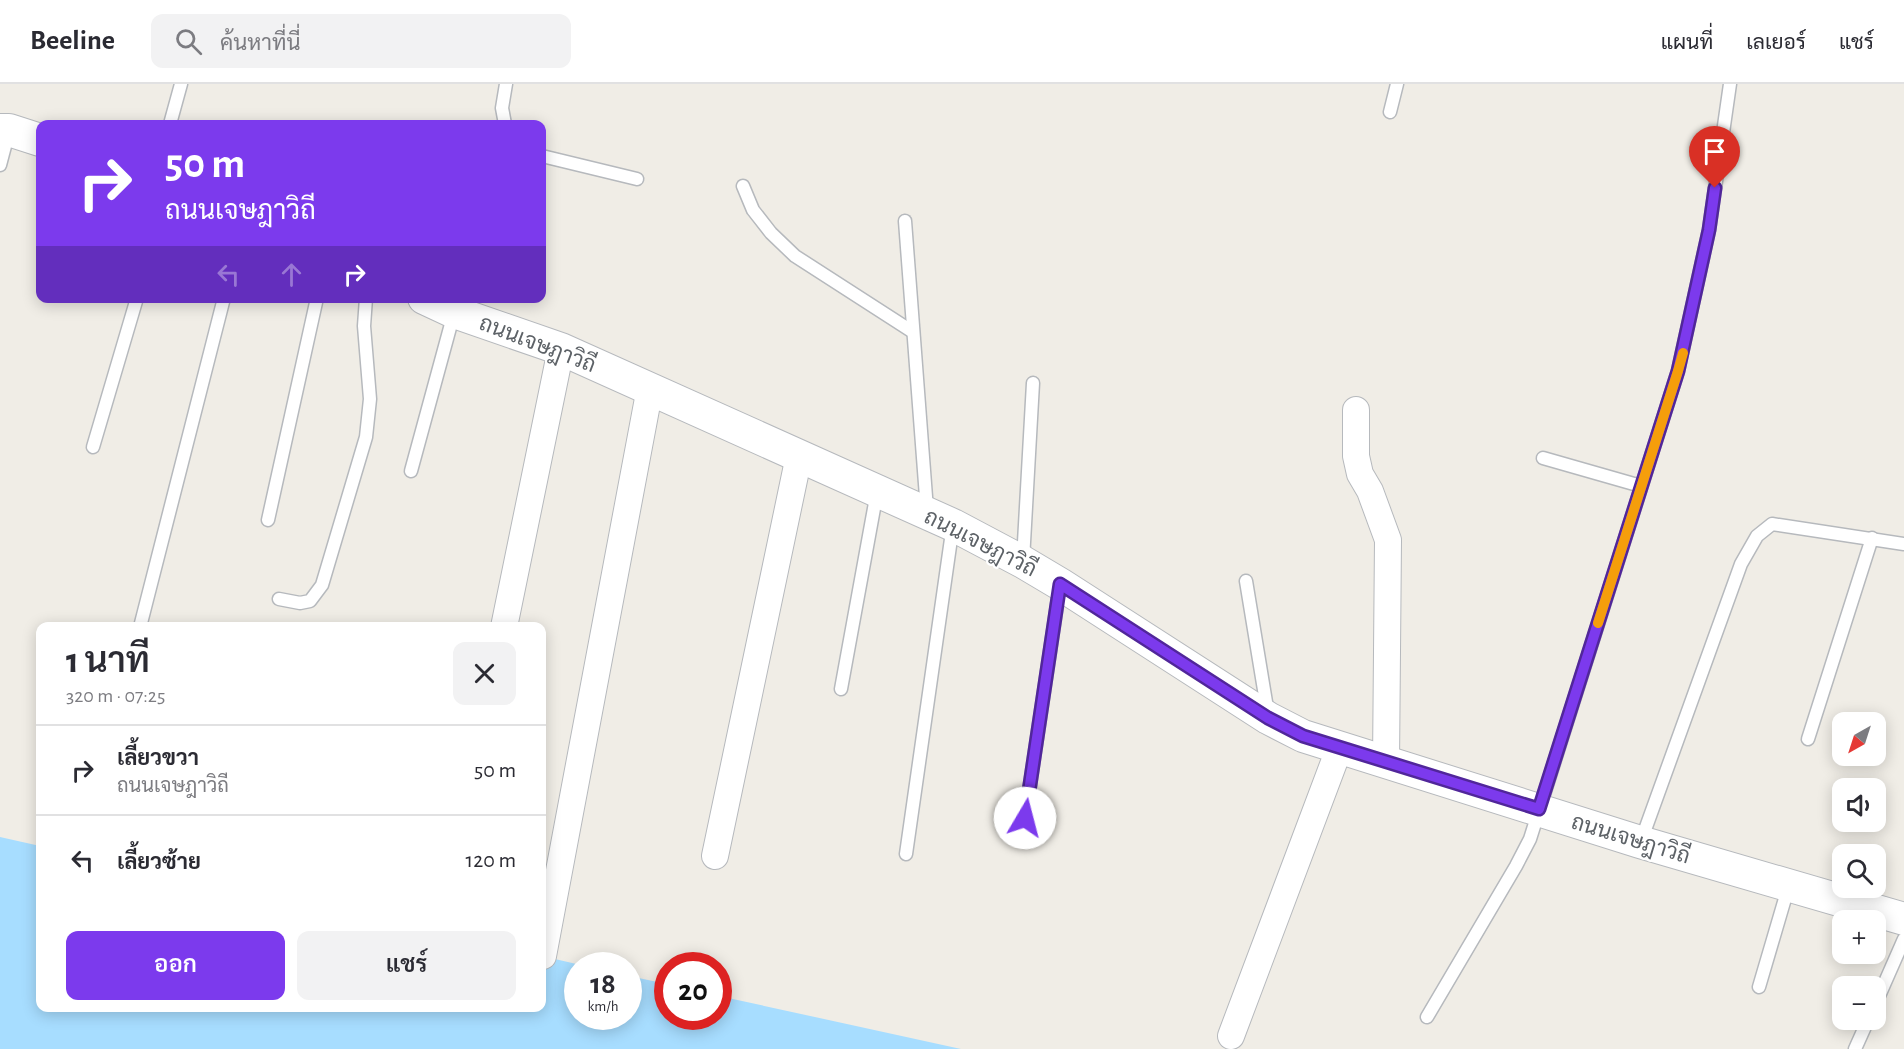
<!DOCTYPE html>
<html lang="th">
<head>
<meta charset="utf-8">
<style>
	body { margin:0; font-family:"Alegreya Sans",Sarabun,sans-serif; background:#f2f2f3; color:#2b2b33; height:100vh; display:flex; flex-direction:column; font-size:22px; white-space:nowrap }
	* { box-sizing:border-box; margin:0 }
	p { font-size:20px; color:#7c7c81 }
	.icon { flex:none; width:33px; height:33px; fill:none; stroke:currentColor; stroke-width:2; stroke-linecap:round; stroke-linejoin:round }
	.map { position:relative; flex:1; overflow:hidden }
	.side { position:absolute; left:36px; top:538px; width:510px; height:390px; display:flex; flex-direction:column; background:#fff; border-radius:12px; box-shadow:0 3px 15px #0003 }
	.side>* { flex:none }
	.banner { position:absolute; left:36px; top:36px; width:510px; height:183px; border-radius:12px; box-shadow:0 3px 15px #0003; background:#7c3aed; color:#fff; overflow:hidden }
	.needle { width:39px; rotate:219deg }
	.fabs { position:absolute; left:1832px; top:628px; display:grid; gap:12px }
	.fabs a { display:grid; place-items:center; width:54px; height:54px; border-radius:12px; background:#fff; box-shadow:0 3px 15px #0003; font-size:30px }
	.speed { position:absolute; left:564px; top:868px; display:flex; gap:12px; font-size:30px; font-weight:700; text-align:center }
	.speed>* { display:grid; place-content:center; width:78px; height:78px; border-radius:50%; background:#fff; box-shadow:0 3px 15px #0003; line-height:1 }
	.speed small { font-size:15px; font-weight:400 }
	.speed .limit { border:9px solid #d22; background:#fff; color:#111 }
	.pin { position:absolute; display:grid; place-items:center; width:51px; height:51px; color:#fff; margin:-62px -26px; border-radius:50% 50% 50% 0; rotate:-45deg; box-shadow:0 0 6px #0007 }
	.pin .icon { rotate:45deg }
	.me { position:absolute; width:66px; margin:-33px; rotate:8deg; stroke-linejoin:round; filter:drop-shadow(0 0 4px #0008) }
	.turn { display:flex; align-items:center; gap:21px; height:126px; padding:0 30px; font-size:27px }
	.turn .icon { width:78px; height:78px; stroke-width:2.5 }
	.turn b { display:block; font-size:42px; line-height:51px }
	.lanes { display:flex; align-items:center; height:57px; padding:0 30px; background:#0003; justify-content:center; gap:30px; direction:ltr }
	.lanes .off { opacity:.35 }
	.round { display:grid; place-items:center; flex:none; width:63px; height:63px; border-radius:12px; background:#f2f2f3 }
	.overview { display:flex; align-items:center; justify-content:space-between; height:102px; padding:0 30px }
	h1 { font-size:36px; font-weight:600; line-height:45px }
	.button { display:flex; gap:12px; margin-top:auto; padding:12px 30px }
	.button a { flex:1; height:69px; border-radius:12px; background:#7c3aed; color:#fff; font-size:24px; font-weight:600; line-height:69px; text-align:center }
	.button a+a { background:#f2f2f3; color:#2b2b33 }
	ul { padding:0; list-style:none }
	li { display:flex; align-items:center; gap:18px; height:90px; padding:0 30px; border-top:2px solid #e1e1e2 }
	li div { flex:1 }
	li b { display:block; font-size:22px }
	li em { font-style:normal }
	header { display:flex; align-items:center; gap:36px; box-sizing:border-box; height:84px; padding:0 30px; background:#fff; border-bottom:2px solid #e1e1e2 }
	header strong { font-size:28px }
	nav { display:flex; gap:33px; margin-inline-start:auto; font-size:21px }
	.search { width:420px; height:54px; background:#f2f2f3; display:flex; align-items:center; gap:15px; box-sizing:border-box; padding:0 21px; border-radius:12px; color:#7c7c81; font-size:22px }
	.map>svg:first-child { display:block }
</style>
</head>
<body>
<header>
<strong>Beeline</strong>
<div class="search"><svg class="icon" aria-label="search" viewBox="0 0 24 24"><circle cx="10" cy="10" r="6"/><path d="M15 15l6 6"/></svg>ค้นหาที่นี่</div>
<nav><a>แผนที่</a><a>เลเยอร์</a><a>แชร์</a></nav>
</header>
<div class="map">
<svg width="1904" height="965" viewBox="0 0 1904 965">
	<rect width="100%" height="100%" fill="#f0ede6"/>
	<polygon fill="#a7ddff" points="0,753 40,762 40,924 542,924 542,872 585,882 578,882 578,933 628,933 629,892 667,900 668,933 718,933 719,912 961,965 0,965"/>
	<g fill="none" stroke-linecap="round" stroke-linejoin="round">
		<g stroke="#b6b9bd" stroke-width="15">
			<g id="service">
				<polyline points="1390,28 1397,0"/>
				<polyline points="170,40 181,0"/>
				<polyline points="505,40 502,24 506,0"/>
				<polyline points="542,72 637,95"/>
				<polyline points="0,81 9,47"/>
				<polyline points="743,102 753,126 771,149 795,172 913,248"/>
				<polyline points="905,137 927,426"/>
				<polyline points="93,363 137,214"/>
				<polyline points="1543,374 1641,402"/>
				<polyline points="411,387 454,229"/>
				<polyline points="268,436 317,214"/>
				<polyline points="1023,476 1033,299"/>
				<polyline points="1246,497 1268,630"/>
				<polyline points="279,515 300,519 310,517 322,501 366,353 370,315 364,242 366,214"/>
				<polyline points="140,543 224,214"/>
				<polyline points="841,605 877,408"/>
				<polyline points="1808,655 1872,454"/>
				<polyline points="1025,734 1060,501"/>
				<polyline points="1641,757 1741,480 1757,452 1772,440 1904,460"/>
				<polyline points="906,770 953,441"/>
				<polyline points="1759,903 1789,801"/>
				<polyline points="1875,921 1904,855"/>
				<polyline points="1427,933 1516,782 1530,755 1678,287 1709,146 1730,0"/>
				<polyline points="1855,965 1868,936"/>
			</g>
		</g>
		<g stroke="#b6b9bd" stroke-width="28">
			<g id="minor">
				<polyline points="1356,326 1356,372 1360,390 1370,407 1388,456 1386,679"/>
				<polyline points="504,543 561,265"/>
				<polyline points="715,772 799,372"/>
				<polyline points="543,872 650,304"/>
				<polyline points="1231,952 1339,665"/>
			</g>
		</g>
		<g stroke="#b6b9bd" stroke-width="34">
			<g id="tertiary">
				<polyline points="0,46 9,46 40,56"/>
				<polyline points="424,214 454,228 561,265 953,441 1023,478 1060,500 1268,634 1303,652 1640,758 1904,835"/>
			</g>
		</g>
		<use href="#service" stroke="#fff" stroke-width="12"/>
		<use href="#minor" stroke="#fff" stroke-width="26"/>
		<use href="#tertiary" stroke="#fff" stroke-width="32"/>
	</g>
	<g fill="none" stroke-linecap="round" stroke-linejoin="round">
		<g stroke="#51269a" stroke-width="15">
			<polyline id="route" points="1025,734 1060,500 1268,634 1303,652 1539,725 1678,287 1709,146 1715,104"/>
		</g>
		<use href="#route" stroke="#7c3aed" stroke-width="10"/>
		<polyline stroke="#f59e0b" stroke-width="10" points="1598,539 1678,287 1683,269"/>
	</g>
	<g text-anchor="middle" stroke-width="4.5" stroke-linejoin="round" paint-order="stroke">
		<g font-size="22" fill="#5d6267" stroke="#fff">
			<text transform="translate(538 259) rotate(21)" y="8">ถนนเจษฎาวิถี</text>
			<text transform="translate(981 458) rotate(27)" y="8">ถนนเจษฎาวิถี</text>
			<text transform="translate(1631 754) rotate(17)" y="8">ถนนเจษฎาวิถี</text>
		</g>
	</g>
</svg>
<div class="fabs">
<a><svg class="needle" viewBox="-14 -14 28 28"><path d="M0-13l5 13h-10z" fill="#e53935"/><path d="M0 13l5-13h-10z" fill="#7c7c81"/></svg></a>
<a><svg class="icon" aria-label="sound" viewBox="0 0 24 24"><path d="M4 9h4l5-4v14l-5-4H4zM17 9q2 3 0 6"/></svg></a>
<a><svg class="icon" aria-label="search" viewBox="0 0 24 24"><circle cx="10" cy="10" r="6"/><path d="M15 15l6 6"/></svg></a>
<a>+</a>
<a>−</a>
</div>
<div class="speed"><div>18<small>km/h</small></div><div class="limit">20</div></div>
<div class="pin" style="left:1715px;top:104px;background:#d93025"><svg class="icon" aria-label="arrive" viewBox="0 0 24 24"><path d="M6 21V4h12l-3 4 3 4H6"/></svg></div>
<svg class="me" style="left:1025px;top:734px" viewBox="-20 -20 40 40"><circle r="19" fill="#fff"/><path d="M0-13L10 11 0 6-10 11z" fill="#7c3aed"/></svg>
<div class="banner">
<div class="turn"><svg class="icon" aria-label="right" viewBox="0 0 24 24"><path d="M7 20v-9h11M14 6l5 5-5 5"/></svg><div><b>50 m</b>ถนนเจษฎาวิถี</div></div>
<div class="lanes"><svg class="icon off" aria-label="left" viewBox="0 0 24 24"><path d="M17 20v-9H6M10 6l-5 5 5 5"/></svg><svg class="icon off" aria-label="ahead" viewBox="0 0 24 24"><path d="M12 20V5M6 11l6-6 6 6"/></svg><svg class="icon" aria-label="right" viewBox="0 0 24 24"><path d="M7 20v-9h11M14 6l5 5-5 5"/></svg></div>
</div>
<section class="side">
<div class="overview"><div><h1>1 นาที</h1><p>320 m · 07:25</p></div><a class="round"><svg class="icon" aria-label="close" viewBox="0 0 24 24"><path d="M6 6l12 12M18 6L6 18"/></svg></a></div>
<ul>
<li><svg class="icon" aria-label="right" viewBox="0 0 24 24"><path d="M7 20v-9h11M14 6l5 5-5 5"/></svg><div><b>เลี้ยวขวา</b><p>ถนนเจษฎาวิถี</p></div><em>50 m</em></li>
<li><svg class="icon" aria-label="left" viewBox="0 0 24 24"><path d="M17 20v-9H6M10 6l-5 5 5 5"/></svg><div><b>เลี้ยวซ้าย</b></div><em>120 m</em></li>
</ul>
<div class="button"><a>ออก</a><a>แชร์</a></div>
</section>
</div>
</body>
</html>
